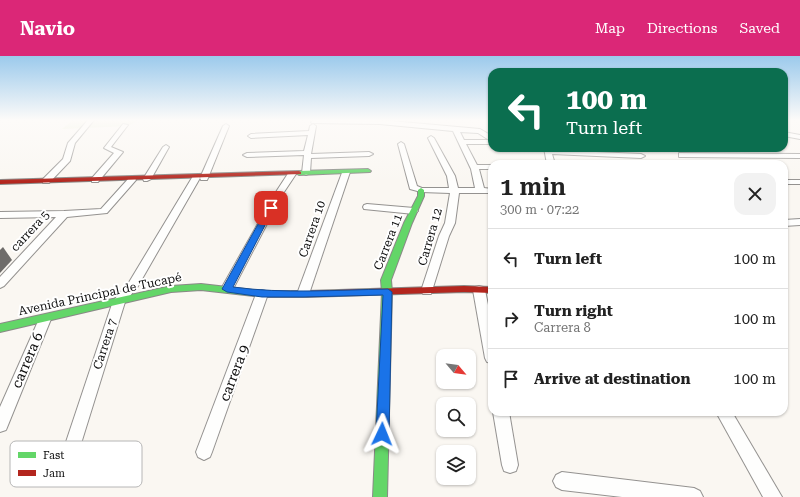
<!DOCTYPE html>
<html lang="en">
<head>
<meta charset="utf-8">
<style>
	body { margin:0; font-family:"Roboto Serif",serif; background:#f2f2f2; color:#222; height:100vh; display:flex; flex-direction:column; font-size:15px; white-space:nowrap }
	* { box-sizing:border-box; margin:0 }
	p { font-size:13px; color:#767676 }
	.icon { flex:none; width:22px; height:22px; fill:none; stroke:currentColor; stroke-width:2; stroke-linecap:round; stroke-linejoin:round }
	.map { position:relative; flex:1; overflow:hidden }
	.panel { position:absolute; left:488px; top:104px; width:300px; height:256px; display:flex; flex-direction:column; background:#fff; border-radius:12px; box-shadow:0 1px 3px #0004 }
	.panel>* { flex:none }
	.guide { position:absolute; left:488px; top:12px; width:300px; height:84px; border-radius:12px; box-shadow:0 1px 3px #0004; background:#0b6e4f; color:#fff; overflow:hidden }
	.needle { width:26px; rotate:119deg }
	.fabs { position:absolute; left:436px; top:293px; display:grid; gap:8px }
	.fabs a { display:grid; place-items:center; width:40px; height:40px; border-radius:8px; background:#fff; box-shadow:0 1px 3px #0004; font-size:20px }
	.pin { position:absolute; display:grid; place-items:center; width:34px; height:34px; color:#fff; margin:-17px; border-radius:8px; box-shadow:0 2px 6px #0006 }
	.me { position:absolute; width:44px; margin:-22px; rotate:2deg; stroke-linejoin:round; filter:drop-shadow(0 0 3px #0008) }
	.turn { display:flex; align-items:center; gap:14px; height:84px; padding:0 12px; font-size:18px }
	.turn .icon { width:52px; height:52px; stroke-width:2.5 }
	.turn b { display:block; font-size:28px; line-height:34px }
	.round { display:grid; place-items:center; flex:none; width:42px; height:42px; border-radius:12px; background:#f2f2f2 }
	.summary { display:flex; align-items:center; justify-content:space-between; height:68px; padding:0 12px }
	h1 { font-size:24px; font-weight:600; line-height:30px }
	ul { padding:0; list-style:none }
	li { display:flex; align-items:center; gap:12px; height:60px; padding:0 12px; border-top:1px solid #e0e0e0 }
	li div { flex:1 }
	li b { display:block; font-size:15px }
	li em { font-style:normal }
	header { display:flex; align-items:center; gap:24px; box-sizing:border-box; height:56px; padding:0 20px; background:#db2777; color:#fff }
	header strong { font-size:19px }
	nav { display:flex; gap:22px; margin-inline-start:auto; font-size:14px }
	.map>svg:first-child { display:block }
</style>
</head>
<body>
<header>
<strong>Navio</strong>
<nav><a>Map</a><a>Directions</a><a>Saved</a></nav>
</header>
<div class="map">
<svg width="800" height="441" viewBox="0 0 800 441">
	<rect width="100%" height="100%" fill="#faf7f2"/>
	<polygon fill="#e7eed3" points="73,64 139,64 128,70 62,73"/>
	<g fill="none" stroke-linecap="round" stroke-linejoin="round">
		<g stroke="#949290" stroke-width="2">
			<g id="street">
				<polygon points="88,64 94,64 75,87 70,105 49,127 43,127 43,123 63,103 68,87"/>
				<path d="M314,64H380L480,73L492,80V88H466L477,109H492V113H479L484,132L492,133V137H459L455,167L449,180L431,238H423L421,235L439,180L445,167L450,137L421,136L410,133L398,88L401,86L404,88L417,130L422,132H449L447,120L428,82L431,80L434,82L455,120L458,132H475L471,113L453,75L380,68L312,67L311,66ZM460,76L478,77L489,84H464Z"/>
				<polygon points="123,68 128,69 111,91 123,96 98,126 92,126 92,122 114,97 104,92"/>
				<polygon points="226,68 229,70 208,122 207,124 201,124 200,122 223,70"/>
				<polygon points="313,68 316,70 311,98 369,96 373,98 369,100 311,102 310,117 306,119 302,117 304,99 247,101 243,99 247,97 304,95 308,79 251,82 248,80 251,78 309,75 310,70"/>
				<polygon points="784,76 800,79 800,83 784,80"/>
				<polygon points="166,89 169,91 151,123 147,125 144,125 143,123 163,91"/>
				<polygon points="544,92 550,92 551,94 641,98 645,100 641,102 552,98 555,108 547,108"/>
				<polygon points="679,97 800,98 800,102 682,101 679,101"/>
				<polygon points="343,114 349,114 350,116 309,238 307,241 299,241 297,238"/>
				<polygon points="289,116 295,116 296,118 282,139 233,233 231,236 223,236 221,233 274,139"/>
				<polygon points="193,120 199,120 200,122 138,230 125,246 75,407 69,409 63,407 61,401 113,245 128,228"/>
				<polygon points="129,122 135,122 136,124 107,157 67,161 4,230 0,232 0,221 56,161 0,162 0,156 64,155 101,153"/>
				<rect x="784" y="124" width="16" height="4"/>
				<polygon points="367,148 414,152 418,155 414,158 364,153 363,151 364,149"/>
				<polygon points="800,163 800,169 784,170 784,164"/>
				<polygon points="479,230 483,231 485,234 492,269 492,307 487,306 485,302 473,234 475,231"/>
				<polygon points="262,234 266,235 268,238 212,396 210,401 204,404 198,401 196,396 256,238 258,235"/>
				<polygon points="45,259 49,260 51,263 8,369 6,374 0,376 0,351 39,263 41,260"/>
				<polygon points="493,356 509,356 518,409 516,415 510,417 504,415 502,409"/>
				<polygon points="716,356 732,356 782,441 763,441"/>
				<polygon points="562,416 694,432 700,435 703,441 622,441 562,434 556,431 553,425 556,419"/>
			</g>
		</g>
		<g stroke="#8a8987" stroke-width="2">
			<g id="fast">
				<polygon points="368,113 371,115 370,116 299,119 296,117 299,115"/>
				<polygon points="421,132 424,134 424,140 412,167 391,224 392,236 387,441 373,441 382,236 381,224 404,167 418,140 418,134"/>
				<polygon points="201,228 262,235 307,235 312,238 307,241 262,241 201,234 171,236 0,276 0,268 171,230"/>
			</g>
		</g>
		<g stroke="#8a8987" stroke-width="2">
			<g id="jam">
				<polygon points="299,115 301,116 301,118 0,128 0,124"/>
				<polygon points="464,230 492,231 492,237 464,236 307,241 302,238 307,235"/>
			</g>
		</g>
		<use href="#street" fill="#fefefd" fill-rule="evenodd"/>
		<use href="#fast" fill="#63d668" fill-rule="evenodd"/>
		<use href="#jam" fill="#b3261e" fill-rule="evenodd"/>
	</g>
	<polygon fill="#6e6c6a" points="3,191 12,204 0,217 0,194"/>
	<linearGradient id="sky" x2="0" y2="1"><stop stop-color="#9ccaec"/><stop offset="0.51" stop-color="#fdfbf9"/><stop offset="1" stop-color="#fdfbf9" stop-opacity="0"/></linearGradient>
	<rect width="800" height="126" fill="url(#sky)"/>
	<path fill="#1a73e8" stroke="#114b97" d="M271,150L274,152L233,231C284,238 336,234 388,233L392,236L389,378L387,382L382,384L377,382L376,378L383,239L303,241H262L227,236L222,233L267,152Z"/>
	<g text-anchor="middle" stroke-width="4" stroke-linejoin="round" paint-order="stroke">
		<g font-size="12" fill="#0d0d0d" stroke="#fff">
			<text transform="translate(312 173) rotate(-71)" y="4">Carrera 10</text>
			<text transform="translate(30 175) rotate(-47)" y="4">carrera 5</text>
			<text transform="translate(430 181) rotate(-74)" y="4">Carrera 12</text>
			<text transform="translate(388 186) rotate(-69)" y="4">Carrera 11</text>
			<text transform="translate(100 238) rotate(-12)" y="4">Avenida Principal de Tucapé</text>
			<text transform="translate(105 288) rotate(-72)" y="4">Carrera 7</text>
		</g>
		<g font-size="14" fill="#0d0d0d" stroke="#fff">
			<text transform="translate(27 304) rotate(-67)" y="5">carrera 6</text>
			<text transform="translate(234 317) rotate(-69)" y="5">carrera 9</text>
		</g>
	</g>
	<rect x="10" y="385" width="132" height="46" rx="6" fill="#fff" stroke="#b6b6b6" stroke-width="1"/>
	<rect x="18" y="396" width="18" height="6" fill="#63d668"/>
	<rect x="18" y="414" width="18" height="6" fill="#b3261e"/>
	<g font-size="11" fill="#0d0d0d">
		<text x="43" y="403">Fast</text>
		<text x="43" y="421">Jam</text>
	</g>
</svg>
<div class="fabs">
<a><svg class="needle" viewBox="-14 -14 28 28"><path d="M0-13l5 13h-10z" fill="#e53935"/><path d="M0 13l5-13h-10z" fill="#767676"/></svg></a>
<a><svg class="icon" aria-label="search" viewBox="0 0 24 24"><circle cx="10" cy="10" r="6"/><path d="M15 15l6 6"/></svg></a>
<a><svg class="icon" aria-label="layers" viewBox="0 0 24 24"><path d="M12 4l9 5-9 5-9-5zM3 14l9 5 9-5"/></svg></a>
</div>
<div class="pin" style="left:271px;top:152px;background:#d93025"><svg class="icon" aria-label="arrive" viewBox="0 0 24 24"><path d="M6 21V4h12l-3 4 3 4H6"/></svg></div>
<svg class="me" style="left:382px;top:378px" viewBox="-20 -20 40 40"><path d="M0-17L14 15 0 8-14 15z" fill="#1a73e8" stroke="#fff" stroke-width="4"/></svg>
<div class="guide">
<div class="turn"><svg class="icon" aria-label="left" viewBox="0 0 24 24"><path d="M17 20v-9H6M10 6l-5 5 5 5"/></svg><div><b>100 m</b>Turn left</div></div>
</div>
<section class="panel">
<div class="summary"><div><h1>1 min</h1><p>300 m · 07:22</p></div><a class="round"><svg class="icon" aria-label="close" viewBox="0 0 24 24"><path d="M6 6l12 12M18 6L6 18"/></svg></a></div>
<ul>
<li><svg class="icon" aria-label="left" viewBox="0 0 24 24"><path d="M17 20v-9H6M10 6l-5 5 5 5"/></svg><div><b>Turn left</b></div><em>100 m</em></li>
<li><svg class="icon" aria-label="right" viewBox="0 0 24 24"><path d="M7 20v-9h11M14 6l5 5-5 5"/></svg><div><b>Turn right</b><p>Carrera 8</p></div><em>100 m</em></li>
<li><svg class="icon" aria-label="arrive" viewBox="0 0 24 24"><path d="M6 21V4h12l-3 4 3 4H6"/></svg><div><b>Arrive at destination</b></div><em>100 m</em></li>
</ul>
</section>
</div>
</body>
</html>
